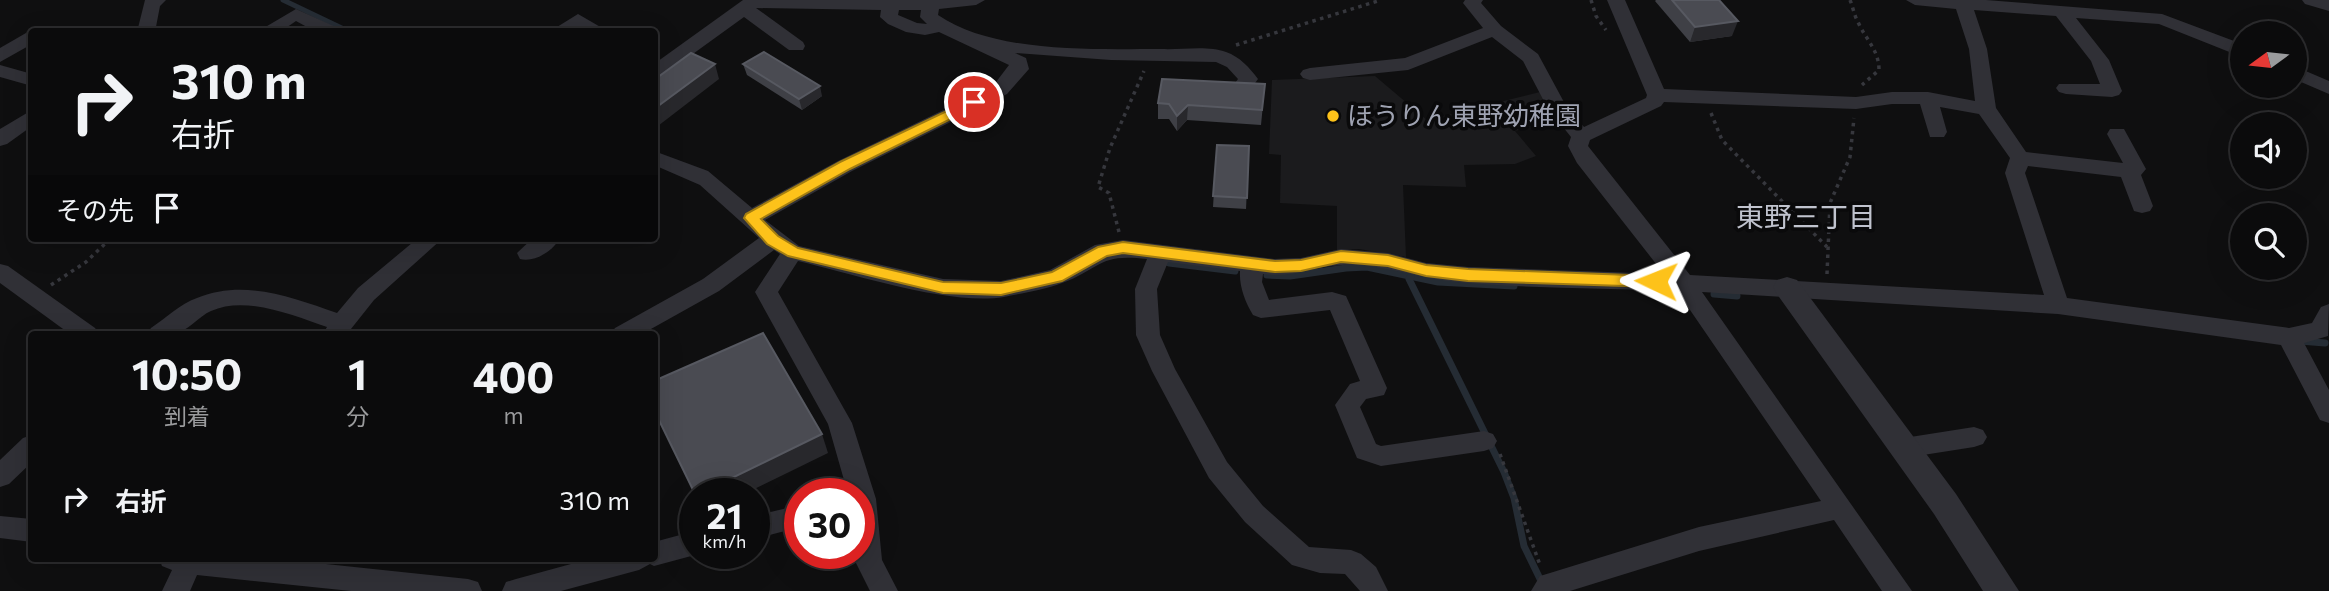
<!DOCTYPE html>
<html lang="ja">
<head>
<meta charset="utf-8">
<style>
	body { margin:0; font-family:Commissioner,"Noto Sans JP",sans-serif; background:#19191a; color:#f1f3f6; height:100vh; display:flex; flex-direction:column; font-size:26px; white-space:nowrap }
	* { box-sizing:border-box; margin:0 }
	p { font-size:23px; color:#9a9b9d }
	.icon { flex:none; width:38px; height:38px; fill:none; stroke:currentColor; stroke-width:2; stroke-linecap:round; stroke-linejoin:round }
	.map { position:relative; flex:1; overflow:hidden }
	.panel { position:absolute; left:28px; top:331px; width:630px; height:231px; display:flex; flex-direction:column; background:#0b0b0c; border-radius:7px; box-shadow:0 7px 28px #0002,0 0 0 2px #2b2b2d }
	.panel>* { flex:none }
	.guide { position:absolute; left:28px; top:28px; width:630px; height:214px; border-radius:7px; box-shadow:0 7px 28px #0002,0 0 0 2px #2b2b2d; background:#0b0b0c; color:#f1f3f6; overflow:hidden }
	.needle { width:46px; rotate:255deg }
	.buttons { position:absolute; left:2230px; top:21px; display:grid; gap:14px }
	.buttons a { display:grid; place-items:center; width:77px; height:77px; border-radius:50%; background:#0b0b0c; box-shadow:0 7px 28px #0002,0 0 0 2px #2b2b2d; font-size:35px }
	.speed { position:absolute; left:679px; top:478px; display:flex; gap:14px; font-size:35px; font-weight:700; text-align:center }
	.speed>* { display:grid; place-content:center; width:91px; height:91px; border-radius:50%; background:#0b0b0c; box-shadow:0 7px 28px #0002,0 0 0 2px #2b2b2d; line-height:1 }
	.speed small { font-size:18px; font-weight:400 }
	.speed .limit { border:10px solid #d22; background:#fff; color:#111 }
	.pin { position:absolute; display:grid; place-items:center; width:60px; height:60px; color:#fff; margin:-30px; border:4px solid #fff; border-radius:50%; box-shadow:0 2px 7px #0007 }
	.me { position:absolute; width:77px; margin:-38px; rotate:272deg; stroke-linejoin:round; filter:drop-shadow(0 0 5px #0008) }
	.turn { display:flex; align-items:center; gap:24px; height:147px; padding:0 28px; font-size:32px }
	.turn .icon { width:91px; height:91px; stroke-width:2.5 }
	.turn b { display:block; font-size:49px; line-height:60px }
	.then { display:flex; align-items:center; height:66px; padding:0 28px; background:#0003; gap:14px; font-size:26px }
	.eta { display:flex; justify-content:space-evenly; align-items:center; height:119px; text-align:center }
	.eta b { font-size:42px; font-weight:700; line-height:49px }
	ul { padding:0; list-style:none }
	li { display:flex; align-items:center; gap:21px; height:98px; padding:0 28px }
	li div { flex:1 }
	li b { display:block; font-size:26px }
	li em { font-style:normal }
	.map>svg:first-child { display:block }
</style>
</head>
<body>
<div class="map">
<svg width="2329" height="591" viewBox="0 0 2329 591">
	<rect width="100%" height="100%" fill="#0f0f10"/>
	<polygon fill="#1b1b1d" points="1375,76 1427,120 1544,91 1566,123 1552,120 1515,131 1536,156 1515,164 1464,165 1466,187 1403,185 1406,257 1359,249 1337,250 1337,206 1280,203 1281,155 1269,154 1272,80"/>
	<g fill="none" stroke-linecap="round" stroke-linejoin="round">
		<g stroke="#252c34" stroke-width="5">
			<polyline points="283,0 350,32"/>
			<polyline points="1165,263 1184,265"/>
		</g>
		<g stroke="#252c34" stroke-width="7">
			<polyline points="1169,263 1235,271"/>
			<polyline points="1267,275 1290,276 1346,268 1367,267 1438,282 1514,286"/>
			<polyline points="1411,276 1409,279 1504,472 1514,498 1524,546 1542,583 1537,591"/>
			<polyline points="1714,294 1737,296"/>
			<polyline points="2300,341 2325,343"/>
		</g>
		<g stroke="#36373d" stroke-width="3.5" stroke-dasharray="3.5 4.5" stroke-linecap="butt">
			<polyline points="1591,0 1596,16 1606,30"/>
			<path d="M1850,0C1853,7 1854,15 1858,22C1866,40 1879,50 1879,70L1862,85"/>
			<polyline points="1236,45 1381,0"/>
			<polyline points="1711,113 1722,140 1827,247"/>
			<polyline points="1119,232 1109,193 1098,187 1110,148 1144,71"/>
			<polyline points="1827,274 1830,203 1850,157 1854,118"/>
			<polyline points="51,285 86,262 111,238"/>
			<polyline points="1500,454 1540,565"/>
		</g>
		<g fill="#303036" fill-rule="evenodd">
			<polygon points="145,0 166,0 160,6 155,32 137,32"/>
			<path d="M743,0H985L976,5L939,9L938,15C995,54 1095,49 1162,49C1181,50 1208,45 1226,52C1240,57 1249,67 1258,79L1250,90H1236L1233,86L1238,79L1227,67L1216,62L1111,60L1015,53L1026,58L1029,69L1007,94L852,171L765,220L799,246L943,279L1001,281L1050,270L1095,245L1123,240L1274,259L1301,258L1341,249L1388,253L1426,263L1468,267L1664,274L1577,163L1568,146L1571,137L1547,107L1523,61L1492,37L1408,70L1310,80L1303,78L1300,74L1303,70L1310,68L1405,58L1483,28L1463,3L1465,0H1483L1481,3L1501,26L1538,54L1565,104L1584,127L1646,98L1647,95L1607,0H1625L1664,89L1856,97L1892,92H1928L1975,101L1969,49L1956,9L1915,5L1906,0H1986L2162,14L2242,44V57L2159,24L2076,18L2109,60L2122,91L2119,95L2112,97L2066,94L2059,92L2056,88L2059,84H2100L2091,61L2056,16L1974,10L1987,49L1996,108L2026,152L2123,163L2107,134L2110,129H2124L2146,169L2141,175L2153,206L2150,211L2142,213L2134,211L2121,177L2028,166L2025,173L2067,298L2289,328L2312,323L2321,307L2329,304L2328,336L2304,343L2329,390V423L2320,420L2281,345L2058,314L1702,292L1912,591H1882L1834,520L1699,551L1570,591H1531L1540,576L1550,573L1699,527L1821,501L1677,291C1605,288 1530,289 1458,282C1419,279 1381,263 1342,265C1313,266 1295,278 1263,274L1262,282L1269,300L1332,292L1346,296L1387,388L1384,395L1366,399L1360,407L1376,444L1381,446L1484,431L1493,434L1497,441L1493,448L1484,451L1381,466L1357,458L1335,405L1350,384L1360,381L1330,310L1261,318L1253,315C1245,302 1239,286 1240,271L1168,262L1157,289L1160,335L1175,369L1227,462L1263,506L1309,547L1351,550L1361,554L1376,567L1388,591H1360L1345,574L1320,573L1292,565L1245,522L1209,478L1152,371L1136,335L1135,289L1147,259C1098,253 1102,268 1062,283C1044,290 1023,293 1004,297C950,306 854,274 798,261L778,292L852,423L876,499L882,560L898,591H870L855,561V553H859V494H848L828,424L755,292L780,254L774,250L719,291L642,334H611L615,328L703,279L759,238L700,185L654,165V151L708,171L752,208L838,161L993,86L1009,65L939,32L925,35L906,32L888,24L880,17L881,10L756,8L803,42L805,46L803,50H789L744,17L661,77L654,79V64ZM899,10H921L920,17L927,24L917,23L898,15ZM1664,102L1856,109L1892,104H1920L1930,137H1944L1947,132L1940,107L1979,114L2010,158L2005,173L2044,295L1690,275L1588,146L1590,140L1661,106Z"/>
			<polygon points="2302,0 2329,0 2329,11 2305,4"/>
			<polygon points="296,9 338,28 340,32 316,32 296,21 280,32 257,32"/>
			<polygon points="578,14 609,32 586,32 578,27 571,32 549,32"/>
			<polygon points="26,33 32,35 32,44 0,62 0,48"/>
			<polygon points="0,65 32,74 32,86 0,77"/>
			<polygon points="2294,66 2329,81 2329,94 2294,79"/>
			<polygon points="32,110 32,126 7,144 0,146 0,129"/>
			<path d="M418,238H443L374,300L347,334H323L327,327C294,316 246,295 211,311C199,316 187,332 174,334C166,336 155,334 147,334L151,328C166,318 180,304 197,298C244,279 291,297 337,313L358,288Z"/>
			<path d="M533,238H560C553,251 534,263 520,259L517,253Z"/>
			<polygon points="0,264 8,266 95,328 99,334 70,334 0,283"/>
			<polygon points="1974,427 1983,430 1987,437 1983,444 1974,447 1904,458 1895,455 1891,448 1895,441 1904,438"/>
			<polygon points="32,435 32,462 9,484 0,487 0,460 23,438"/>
			<polygon points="800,505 800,527 754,539 754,516"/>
			<polygon points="0,516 32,519 32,542 0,538"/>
			<polygon points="695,531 695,553 700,553 695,555 654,566 650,564 639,570 561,591 502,591 506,582 516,579 593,558 654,558 654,542"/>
			<polygon points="159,558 269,558 468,579 478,582 482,591 351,591 197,575 190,591 162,591 172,570 162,566"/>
		</g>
		<polygon fill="#303036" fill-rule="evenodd" points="1787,277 1797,280 1956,494 2019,591 1983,591 1934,514 1777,294 1773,287 1777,280"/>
	</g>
	<g fill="#3f4046">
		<polygon points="1656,0 1719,0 1732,36 1690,42 1655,1"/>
		<polygon points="743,64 822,96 802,110 747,75"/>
		<polygon points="1265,84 1261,125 1187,120 1177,131 1169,119 1158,119 1158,103"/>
		<polygon points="1217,145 1249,146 1246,209 1213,207"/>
	</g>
	<g fill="#28282c">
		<polygon points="1738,21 1732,36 1690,42 1695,27"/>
		<polygon points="715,64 719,79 654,129 654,109"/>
		<polygon points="820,86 822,96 802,110 799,99"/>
		<polygon points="1188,105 1187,120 1177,131 1177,116"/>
		<polygon points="822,434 828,453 744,494 699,494"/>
	</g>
	<g fill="#4a4b52" stroke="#575961" stroke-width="2">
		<polygon points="1672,0 1719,0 1738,21 1695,27"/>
		<polygon points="764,52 820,86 799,99 743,64"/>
		<polygon points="691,53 715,64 654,109 654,80"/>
		<polygon points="1162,79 1265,84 1262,110 1188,105 1177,116 1169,104 1158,103"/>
		<polygon points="1217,145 1249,146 1247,198 1213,196"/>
		<polygon points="763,333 822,434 699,494 695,494 654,410 654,381"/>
	</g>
	<polygon fill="#fdc21a" stroke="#a47e11" stroke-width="2" points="974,98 981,102 979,105 850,169 761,219 778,236 798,248 943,282 1001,283 1020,279 1052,272 1098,247 1123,242 1275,261 1301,260 1341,251 1388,255 1426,265 1468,269 1656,276 1664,281 1656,287 1468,281 1426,276 1388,266 1341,262 1301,271 1275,272 1123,253 1107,256 1062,281 1001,295 943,293 788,256 767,244 744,218 746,214 840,162"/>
	<circle fill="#fdc21a" stroke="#0a0a0b" stroke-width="2.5" cx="1333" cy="116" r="7"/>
	<g text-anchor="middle" stroke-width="7" stroke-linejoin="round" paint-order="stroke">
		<g font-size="26" fill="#9fa3b2" stroke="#0a0a0b" text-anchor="start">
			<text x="1347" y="125">ほうりん東野幼稚園</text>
		</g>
		<g font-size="28" fill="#c0c3ce" stroke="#0a0a0b">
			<text x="1806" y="227">東野三丁目</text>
		</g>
	</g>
</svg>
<div class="buttons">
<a><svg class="needle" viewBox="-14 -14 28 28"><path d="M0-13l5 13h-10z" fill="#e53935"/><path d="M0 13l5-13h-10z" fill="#9a9b9d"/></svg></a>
<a><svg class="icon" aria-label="sound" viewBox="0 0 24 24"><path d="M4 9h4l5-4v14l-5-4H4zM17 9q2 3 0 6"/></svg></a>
<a><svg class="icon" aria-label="search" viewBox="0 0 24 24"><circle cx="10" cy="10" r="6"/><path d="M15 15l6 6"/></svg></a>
</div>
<div class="speed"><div>21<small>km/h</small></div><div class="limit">30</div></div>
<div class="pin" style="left:974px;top:102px;background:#d93025"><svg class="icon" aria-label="arrive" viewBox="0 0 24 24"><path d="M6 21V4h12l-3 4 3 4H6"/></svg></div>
<svg class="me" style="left:1656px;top:281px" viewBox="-20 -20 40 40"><path d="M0-17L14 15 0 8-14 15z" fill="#fdc21a" stroke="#fff" stroke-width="4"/></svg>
<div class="guide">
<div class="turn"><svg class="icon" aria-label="right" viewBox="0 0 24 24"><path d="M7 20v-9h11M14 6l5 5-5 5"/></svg><div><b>310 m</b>右折</div></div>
<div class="then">その先<svg class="icon" aria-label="arrive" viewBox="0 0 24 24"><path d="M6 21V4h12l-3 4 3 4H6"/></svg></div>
</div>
<section class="panel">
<div class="eta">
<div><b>10:50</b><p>到着</p></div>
<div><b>1</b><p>分</p></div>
<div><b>400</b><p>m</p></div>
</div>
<ul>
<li><svg class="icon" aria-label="right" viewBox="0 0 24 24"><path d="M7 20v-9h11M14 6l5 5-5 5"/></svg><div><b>右折</b></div><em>310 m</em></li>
</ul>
</section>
</div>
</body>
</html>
